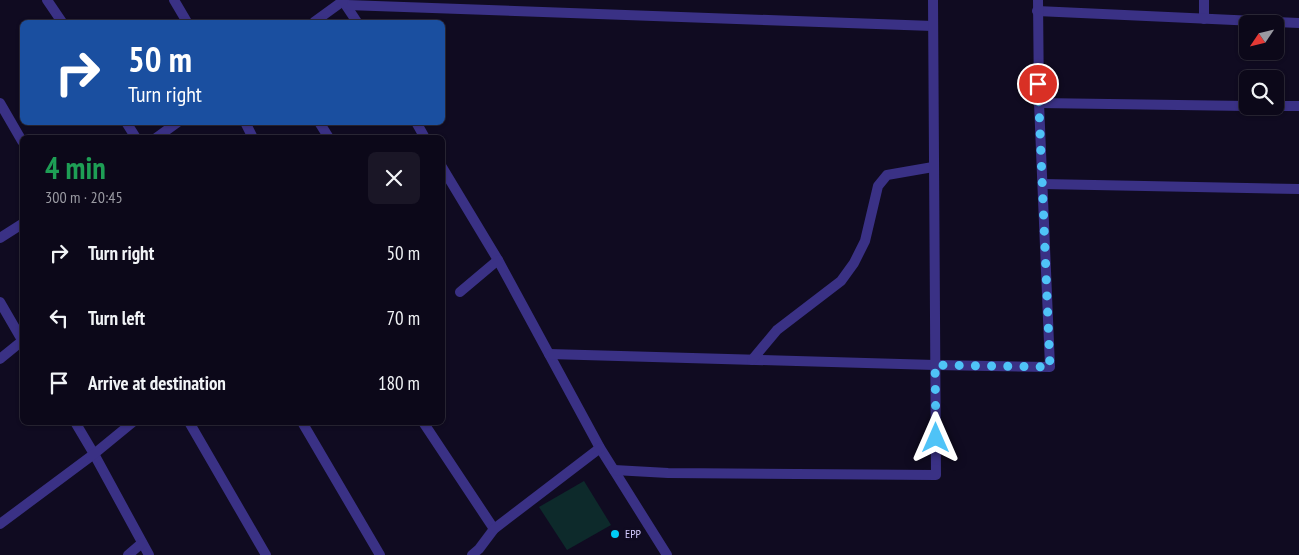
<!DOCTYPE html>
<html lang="en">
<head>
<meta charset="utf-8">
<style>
	body { margin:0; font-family:"PT Sans Narrow",sans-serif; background:#1a1626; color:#f1f3f6; height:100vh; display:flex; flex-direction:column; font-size:19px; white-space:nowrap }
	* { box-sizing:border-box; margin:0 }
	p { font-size:16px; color:#9a9aa2 }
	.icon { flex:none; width:28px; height:28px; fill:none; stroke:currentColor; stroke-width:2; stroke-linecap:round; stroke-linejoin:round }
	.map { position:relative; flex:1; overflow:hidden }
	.sheet { position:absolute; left:20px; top:135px; width:425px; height:290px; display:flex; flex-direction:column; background:#0c0819; border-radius:8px; box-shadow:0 1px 4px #0004,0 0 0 1px #2c2938 }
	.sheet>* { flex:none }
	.guide { position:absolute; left:20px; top:20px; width:425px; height:105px; border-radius:8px; box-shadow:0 1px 4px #0004,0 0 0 1px #2c2938; background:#1a4fa0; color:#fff; overflow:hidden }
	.needle { width:32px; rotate:235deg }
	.fabs { position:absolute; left:1239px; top:15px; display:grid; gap:10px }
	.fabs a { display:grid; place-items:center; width:45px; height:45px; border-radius:8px; background:#0c0819; box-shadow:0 1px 4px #0004,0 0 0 1px #2c2938; font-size:25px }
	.pin { position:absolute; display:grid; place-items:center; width:42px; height:42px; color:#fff; margin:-21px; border:2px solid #fff; border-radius:50%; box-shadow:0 1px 5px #0007 }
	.me { position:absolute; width:55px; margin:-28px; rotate:0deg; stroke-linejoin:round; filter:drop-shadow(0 0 4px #0008) }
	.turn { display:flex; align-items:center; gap:18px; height:105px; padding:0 25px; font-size:22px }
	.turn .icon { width:65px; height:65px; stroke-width:2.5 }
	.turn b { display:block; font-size:35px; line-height:42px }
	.round { display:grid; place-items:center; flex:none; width:52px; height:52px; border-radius:8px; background:#1a1626 }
	.summary { display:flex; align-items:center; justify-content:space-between; height:85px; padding:0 25px }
	h1 { font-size:30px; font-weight:600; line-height:38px; color:#1e9e55 }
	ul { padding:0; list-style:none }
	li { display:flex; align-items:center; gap:15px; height:65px; padding:0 25px }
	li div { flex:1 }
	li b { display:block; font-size:19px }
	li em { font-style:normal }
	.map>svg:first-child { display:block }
</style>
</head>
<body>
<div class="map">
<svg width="1299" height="555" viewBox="0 0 1299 555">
	<rect width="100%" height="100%" fill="#100b21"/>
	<polygon fill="#0d2a2b" points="584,481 611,525 567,550 539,507"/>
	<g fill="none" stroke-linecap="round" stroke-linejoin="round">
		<g stroke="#3a3185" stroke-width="10">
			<polyline points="47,0 62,22"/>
			<polyline points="174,0 187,22"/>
			<polyline points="1204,0 1204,19"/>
			<polyline points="343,1 357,22"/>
			<polyline points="347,5 933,26"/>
			<polyline points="1037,11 1299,23"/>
			<polyline points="314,22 343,1"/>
			<polyline points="0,103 22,141"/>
			<polyline points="1039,103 1248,106"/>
			<polyline points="1275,106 1299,106"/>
			<polyline points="126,122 136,138"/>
			<polyline points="245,122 253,138"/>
			<polyline points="319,122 329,138"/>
			<polyline points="416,122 425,138"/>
			<polyline points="156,138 178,122"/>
			<polyline points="442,167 498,260 600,448 667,555"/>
			<polyline points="1043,184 1299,189"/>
			<polyline points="0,238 22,224"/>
			<polyline points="460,292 498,260"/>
			<polyline points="0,302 22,340"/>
			<polyline points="549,354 935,365 1050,367 1039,103 1038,0"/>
			<polyline points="0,359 22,341"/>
			<polyline points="752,360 777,330 841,281 854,263 865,241 878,186 887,175 933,167"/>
			<polyline points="75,422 94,454 149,555"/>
			<polyline points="189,422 266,555"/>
			<polyline points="302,422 380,555"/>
			<polyline points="423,422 494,529"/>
			<polyline points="614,470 668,473 936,475 933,0"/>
			<polyline points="0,524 94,454 133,422"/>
			<polyline points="128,555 142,543"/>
			<polyline points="472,555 479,549 494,529 600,448"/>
		</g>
	</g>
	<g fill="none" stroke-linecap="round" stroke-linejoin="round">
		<polyline stroke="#4fc3f7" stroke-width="9" stroke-dasharray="0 16.2" points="936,438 935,365 1050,367 1038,84"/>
	</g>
	<circle fill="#00ccf6" stroke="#100b21" stroke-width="2" cx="615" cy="534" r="5"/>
	<g text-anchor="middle" stroke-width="5" stroke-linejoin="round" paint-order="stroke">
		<g font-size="12" fill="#d4cbff" stroke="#100b21" text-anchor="start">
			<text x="625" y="538">EPP</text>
		</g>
	</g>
</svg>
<div class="fabs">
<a><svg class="needle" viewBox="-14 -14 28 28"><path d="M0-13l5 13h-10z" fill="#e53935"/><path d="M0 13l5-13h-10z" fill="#9a9aa2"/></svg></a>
<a><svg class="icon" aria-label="search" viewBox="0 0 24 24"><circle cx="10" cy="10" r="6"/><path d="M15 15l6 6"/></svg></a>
</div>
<div class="pin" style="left:1038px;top:84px;background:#d93025"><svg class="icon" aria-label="arrive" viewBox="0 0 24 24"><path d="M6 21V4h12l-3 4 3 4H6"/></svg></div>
<svg class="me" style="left:936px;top:438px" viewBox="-20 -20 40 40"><path d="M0-17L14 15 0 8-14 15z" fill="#4fc3f7" stroke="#fff" stroke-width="4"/></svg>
<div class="guide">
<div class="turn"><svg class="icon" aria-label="right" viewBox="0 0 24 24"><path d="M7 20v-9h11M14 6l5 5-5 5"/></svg><div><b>50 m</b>Turn right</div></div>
</div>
<section class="sheet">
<div class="summary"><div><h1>4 min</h1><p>300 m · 20:45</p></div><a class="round"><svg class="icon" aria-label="close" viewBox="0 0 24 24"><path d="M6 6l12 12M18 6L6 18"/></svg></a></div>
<ul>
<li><svg class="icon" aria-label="right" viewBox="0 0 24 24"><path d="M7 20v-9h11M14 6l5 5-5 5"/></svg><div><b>Turn right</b></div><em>50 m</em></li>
<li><svg class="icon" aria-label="left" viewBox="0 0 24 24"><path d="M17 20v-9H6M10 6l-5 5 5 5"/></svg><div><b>Turn left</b></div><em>70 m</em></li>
<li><svg class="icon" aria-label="arrive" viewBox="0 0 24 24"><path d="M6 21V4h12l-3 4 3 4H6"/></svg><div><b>Arrive at destination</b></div><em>180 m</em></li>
</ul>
</section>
</div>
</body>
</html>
